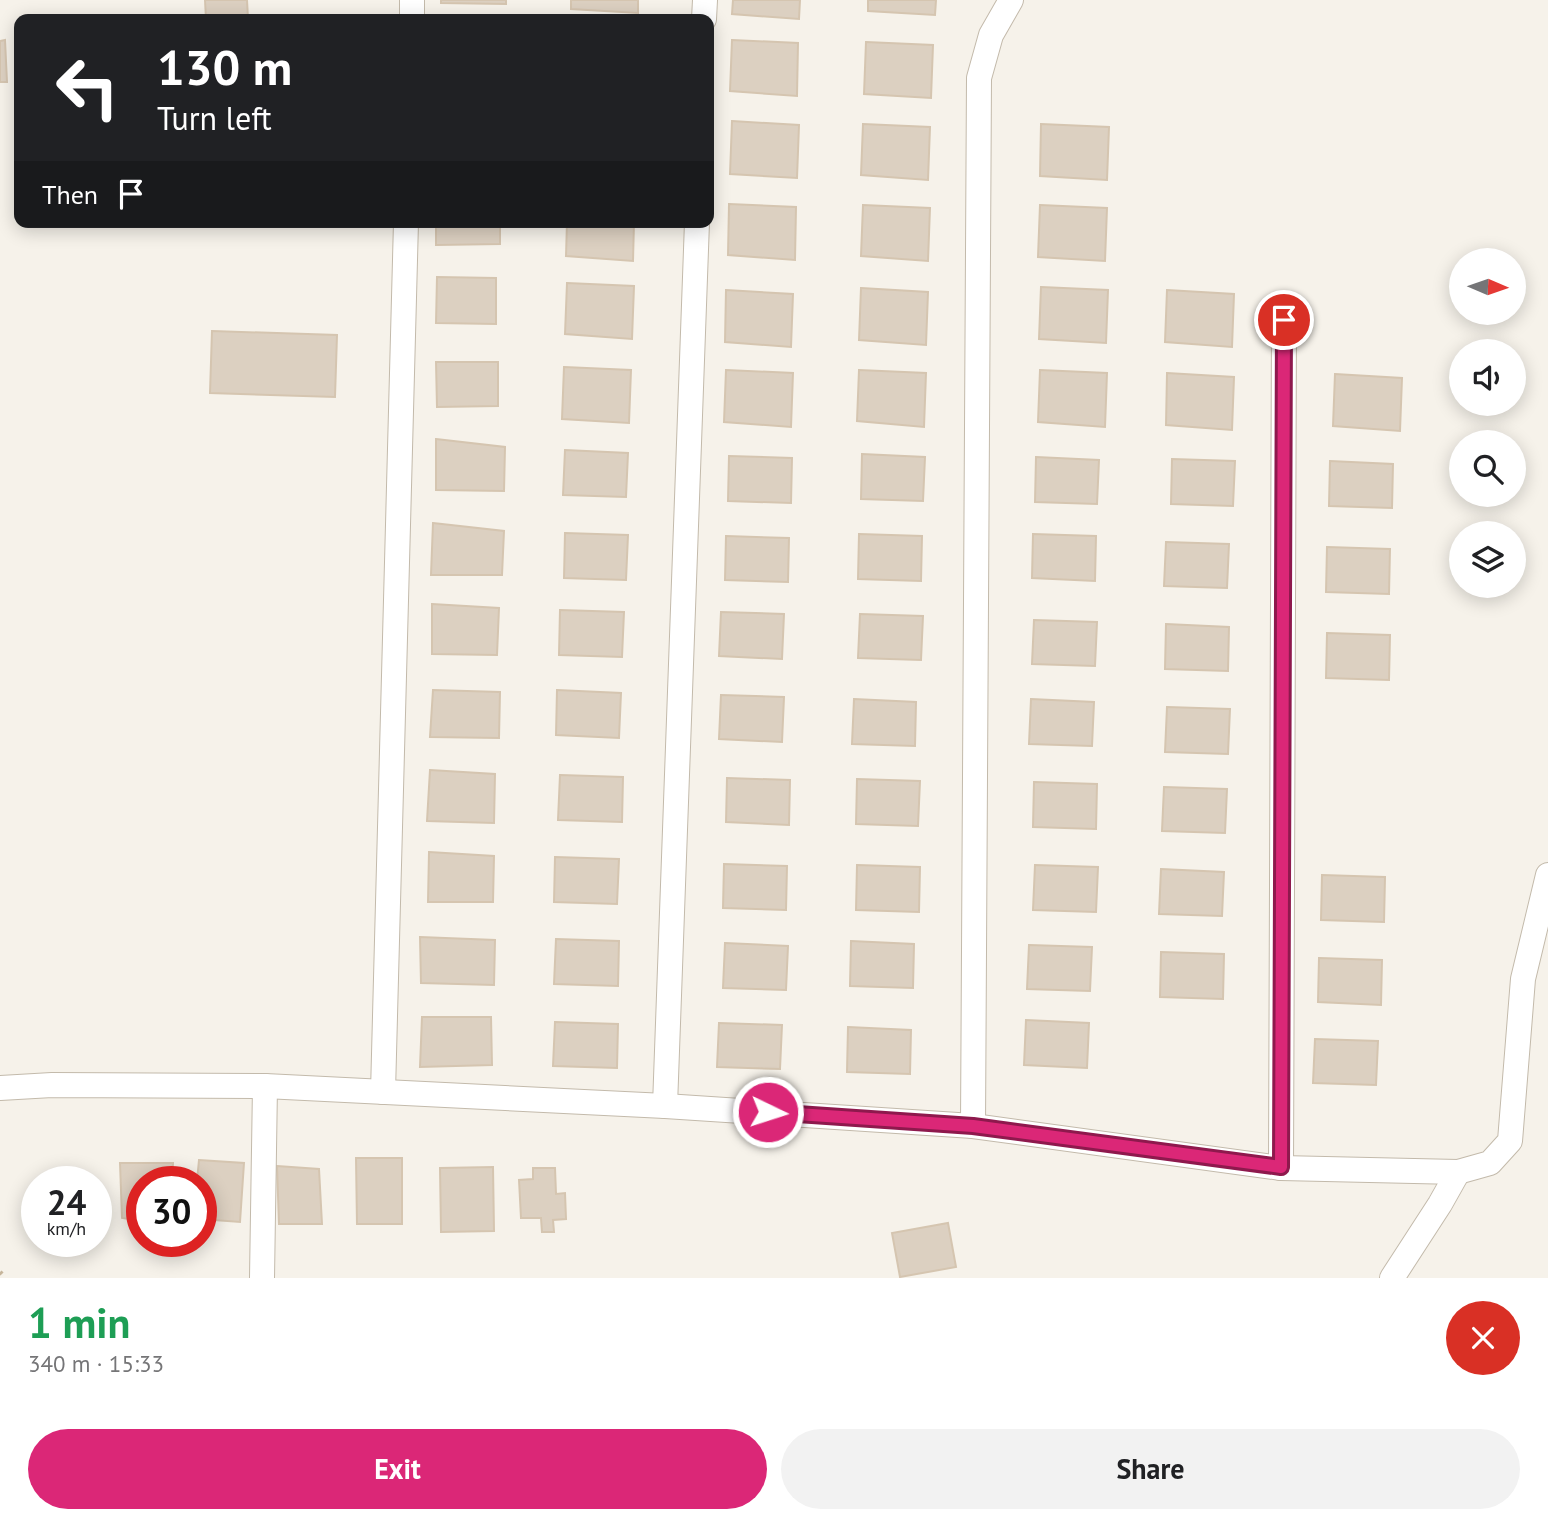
<!DOCTYPE html>
<html lang="en">
<head>
<meta charset="utf-8">
<style>
	body { margin:0; font-family:"PT Sans",sans-serif; background:#f2f2f2; color:#202124; height:100vh; display:flex; flex-direction:column; font-size:26px; white-space:nowrap }
	* { box-sizing:border-box; margin:0 }
	p { font-size:23px; color:#757577 }
	.icon { flex:none; width:38px; height:38px; fill:none; stroke:currentColor; stroke-width:2; stroke-linecap:round; stroke-linejoin:round }
	.map { position:relative; height:1278px; overflow:hidden }
	.panel { display:flex; flex-direction:column; background:#fff; flex:1 }
	.panel>* { flex:none }
	.banner { position:absolute; left:14px; top:14px; width:700px; height:214px; border-radius:14px; box-shadow:0 4px 18px #0003; background:#202124; color:#fff; overflow:hidden }
	.needle { width:46px; rotate:92deg }
	.controls { position:absolute; left:1449px; top:248px; display:grid; gap:14px }
	.controls a { display:grid; place-items:center; width:77px; height:77px; border-radius:50%; background:#fff; box-shadow:0 4px 18px #0003; font-size:35px }
	.speed { position:absolute; left:21px; top:1166px; display:flex; gap:14px; font-size:35px; font-weight:700; text-align:center }
	.speed>* { display:grid; place-content:center; width:91px; height:91px; border-radius:50%; background:#fff; box-shadow:0 4px 18px #0003; line-height:1 }
	.speed small { font-size:18px; font-weight:400 }
	.speed .limit { border:10px solid #d22; background:#fff; color:#111 }
	.pin { position:absolute; display:grid; place-items:center; width:60px; height:60px; color:#fff; margin:-30px; border:4px solid #fff; border-radius:50%; box-shadow:0 2px 7px #0007 }
	.me { position:absolute; width:77px; margin:-38px; rotate:94deg; stroke-linejoin:round; filter:drop-shadow(0 0 5px #0008) }
	.turn { display:flex; align-items:center; gap:24px; height:147px; padding:0 28px; font-size:32px }
	.turn .icon { width:91px; height:91px; stroke-width:2.5 }
	.turn b { display:block; font-size:49px; line-height:60px }
	.then { display:flex; align-items:center; height:66px; padding:0 28px; background:#0003; gap:14px; font-size:26px }
	.round { display:grid; place-items:center; flex:none; width:74px; height:74px; border-radius:37px; background:#f2f2f2 }
	.overview { display:flex; align-items:center; justify-content:space-between; height:119px; padding:0 28px }
	h1 { font-size:42px; font-weight:600; line-height:52px; color:#1e9e55 }
	.cta { display:flex; gap:14px; margin-top:auto; padding:14px 28px }
	.cta a { flex:1; height:80px; border-radius:42px; background:#db2777; color:#fff; font-size:28px; font-weight:600; line-height:80px; text-align:center }
	.cta a+a { background:#f2f2f2; color:#202124 }
	.map>svg:first-child { display:block }
</style>
</head>
<body>
<div class="map">
<svg width="1548" height="1278" viewBox="0 0 1548 1278">
	<rect width="100%" height="100%" fill="#f6f2ea"/>
	<g fill="#dcd0c1" stroke="#d5c5b0" stroke-width="2">
		<polygon points="205,0 247,0 248,19 206,19"/>
		<polygon points="441,0 506,0 506,4 441,3"/>
		<polygon points="571,0 638,0 638,13 571,9"/>
		<polygon points="733,0 800,0 799,19 732,14"/>
		<polygon points="868,0 936,0 935,15 868,11"/>
		<polygon points="5,40 7,82 0,82 0,41"/>
		<polygon points="732,40 798,43 797,96 730,91"/>
		<polygon points="866,42 933,45 931,98 864,94"/>
		<polygon points="732,121 799,125 797,178 730,174"/>
		<polygon points="863,124 930,127 928,180 861,175"/>
		<polygon points="1041,124 1109,127 1107,180 1040,176"/>
		<polygon points="729,204 796,207 795,260 728,255"/>
		<polygon points="863,205 930,208 928,261 861,256"/>
		<polygon points="1040,205 1107,208 1105,261 1038,257"/>
		<polygon points="436,222 500,222 500,244 436,245"/>
		<polygon points="567,222 634,222 633,261 566,256"/>
		<polygon points="437,277 496,278 496,324 436,323"/>
		<polygon points="567,283 634,286 632,339 565,334"/>
		<polygon points="1041,287 1108,290 1106,343 1039,339"/>
		<polygon points="861,288 928,292 926,345 859,340"/>
		<polygon points="726,290 793,294 791,347 725,342"/>
		<polygon points="1167,290 1234,294 1232,347 1165,342"/>
		<polygon points="212,331 337,335 335,397 210,393"/>
		<polygon points="436,362 498,362 498,406 437,407"/>
		<polygon points="564,367 631,370 629,423 562,419"/>
		<polygon points="726,370 793,373 791,427 724,422"/>
		<polygon points="859,370 926,373 924,427 857,421"/>
		<polygon points="1040,370 1107,373 1105,427 1038,422"/>
		<polygon points="1167,373 1234,377 1232,430 1166,425"/>
		<polygon points="1335,374 1402,378 1400,431 1333,426"/>
		<polygon points="436,439 505,447 504,491 436,490"/>
		<polygon points="565,450 628,453 626,497 563,495"/>
		<polygon points="862,454 925,457 923,501 861,499"/>
		<polygon points="729,456 792,458 791,503 728,501"/>
		<polygon points="1036,457 1099,460 1097,504 1035,502"/>
		<polygon points="1172,459 1235,461 1233,506 1171,504"/>
		<polygon points="1330,461 1393,464 1392,508 1329,506"/>
		<polygon points="433,523 504,531 502,575 431,575"/>
		<polygon points="565,533 628,535 626,580 564,578"/>
		<polygon points="859,534 922,536 921,581 858,579"/>
		<polygon points="1033,534 1096,536 1095,581 1032,578"/>
		<polygon points="726,536 789,538 788,582 725,580"/>
		<polygon points="1166,542 1229,544 1227,588 1164,586"/>
		<polygon points="1327,547 1390,549 1389,594 1326,592"/>
		<polygon points="432,604 499,608 497,655 432,654"/>
		<polygon points="560,610 624,612 622,657 559,655"/>
		<polygon points="721,612 784,614 782,659 719,656"/>
		<polygon points="860,614 923,616 921,660 858,658"/>
		<polygon points="1034,620 1097,622 1095,666 1032,664"/>
		<polygon points="1166,624 1229,627 1228,671 1165,669"/>
		<polygon points="1327,633 1390,635 1389,680 1326,678"/>
		<polygon points="433,690 500,692 499,738 430,737"/>
		<polygon points="557,690 621,693 619,738 556,735"/>
		<polygon points="721,695 784,697 782,742 719,739"/>
		<polygon points="854,699 916,702 915,746 852,744"/>
		<polygon points="1031,699 1094,702 1092,746 1029,744"/>
		<polygon points="1167,707 1230,709 1228,754 1165,752"/>
		<polygon points="430,770 495,774 494,823 427,821"/>
		<polygon points="560,775 623,777 622,822 558,820"/>
		<polygon points="727,778 790,780 789,825 726,822"/>
		<polygon points="857,779 920,781 918,826 856,824"/>
		<polygon points="1034,782 1097,784 1096,829 1033,827"/>
		<polygon points="1164,787 1227,789 1225,833 1162,831"/>
		<polygon points="429,852 494,856 493,902 428,902"/>
		<polygon points="555,857 619,859 617,904 554,902"/>
		<polygon points="724,864 787,866 786,910 723,908"/>
		<polygon points="857,865 920,867 919,912 856,910"/>
		<polygon points="1035,865 1098,867 1096,912 1033,910"/>
		<polygon points="1161,869 1224,872 1222,916 1159,914"/>
		<polygon points="1322,875 1385,877 1384,922 1321,920"/>
		<polygon points="420,937 495,940 494,985 421,983"/>
		<polygon points="556,939 619,941 618,986 554,984"/>
		<polygon points="851,941 914,944 913,988 850,986"/>
		<polygon points="725,943 788,946 786,990 723,988"/>
		<polygon points="1029,945 1092,947 1090,991 1027,989"/>
		<polygon points="1161,952 1224,954 1223,999 1160,997"/>
		<polygon points="1319,958 1382,960 1381,1005 1318,1002"/>
		<polygon points="422,1017 491,1017 492,1065 420,1067"/>
		<polygon points="1026,1020 1089,1023 1087,1068 1024,1065"/>
		<polygon points="555,1022 618,1024 617,1068 553,1066"/>
		<polygon points="719,1023 782,1025 780,1069 717,1067"/>
		<polygon points="848,1027 911,1030 910,1074 847,1072"/>
		<polygon points="1315,1039 1378,1041 1376,1085 1313,1083"/>
		<polygon points="356,1158 402,1158 402,1224 357,1224"/>
		<polygon points="199,1160 244,1163 240,1222 201,1219 201,1181 197,1181"/>
		<polygon points="120,1163 173,1163 172,1181 142,1181 142,1221 122,1218"/>
		<polygon points="277,1166 319,1169 322,1224 279,1224"/>
		<polygon points="493,1167 494,1231 441,1232 440,1168"/>
		<polygon points="533,1168 555,1168 556,1194 565,1193 566,1219 553,1220 554,1232 542,1232 541,1218 521,1218 519,1180 533,1179"/>
		<polygon points="948,1223 956,1267 900,1277 892,1233"/>
	</g>
	<g fill="none" stroke-linecap="round" stroke-linejoin="round">
		<g stroke="#c3baab" stroke-width="26">
			<g id="minor">
				<polyline points="412,19 412,0"/>
				<polyline points="704,19 705,0"/>
				<polyline points="0,1088 52,1085 265,1086 665,1106 973,1126 1281,1168 1458,1172 1490,1163 1510,1141 1523,979 1548,875"/>
				<polyline points="383,1092 406,222"/>
				<polyline points="665,1106 697,222"/>
				<polyline points="973,1126 979,78 991,35 1011,0"/>
				<polyline points="1281,1168 1284,320"/>
				<polyline points="262,1278 265,1086"/>
				<polyline points="1392,1278 1440,1204 1458,1172"/>
			</g>
		</g>
		<polyline stroke="#c6b59b" stroke-width="4.5" stroke-dasharray="3.5 3.5" stroke-linecap="butt" points="0,1272 2,1274"/>
		<use href="#minor" stroke="#fff" stroke-width="24"/>
	</g>
	<g fill="none" stroke-linecap="round" stroke-linejoin="round">
		<g stroke="#8e194d" stroke-width="18">
			<polyline id="route" points="768,1112 973,1126 1281,1167 1284,320"/>
		</g>
		<use href="#route" stroke="#db2777" stroke-width="12"/>
	</g>
</svg>
<div class="controls">
<a><svg class="needle" viewBox="-14 -14 28 28"><path d="M0-13l5 13h-10z" fill="#e53935"/><path d="M0 13l5-13h-10z" fill="#757577"/></svg></a>
<a><svg class="icon" aria-label="sound" viewBox="0 0 24 24"><path d="M4 9h4l5-4v14l-5-4H4zM17 9q2 3 0 6"/></svg></a>
<a><svg class="icon" aria-label="search" viewBox="0 0 24 24"><circle cx="10" cy="10" r="6"/><path d="M15 15l6 6"/></svg></a>
<a><svg class="icon" aria-label="layers" viewBox="0 0 24 24"><path d="M12 4l9 5-9 5-9-5zM3 14l9 5 9-5"/></svg></a>
</div>
<div class="speed"><div>24<small>km/h</small></div><div class="limit">30</div></div>
<div class="pin" style="left:1284px;top:320px;background:#d93025"><svg class="icon" aria-label="arrive" viewBox="0 0 24 24"><path d="M6 21V4h12l-3 4 3 4H6"/></svg></div>
<svg class="me" style="left:768px;top:1112px" viewBox="-20 -20 40 40"><circle r="17" fill="#db2777" stroke="#fff" stroke-width="3"/><path d="M0-11L8 9 0 5-8 9z" fill="#fff"/></svg>
<div class="banner">
<div class="turn"><svg class="icon" aria-label="left" viewBox="0 0 24 24"><path d="M17 20v-9H6M10 6l-5 5 5 5"/></svg><div><b>130 m</b>Turn left</div></div>
<div class="then">Then<svg class="icon" aria-label="arrive" viewBox="0 0 24 24"><path d="M6 21V4h12l-3 4 3 4H6"/></svg></div>
</div>
</div>
<section class="panel">
<div class="overview"><div><h1>1 min</h1><p>340 m · 15:33</p></div><a class="round" style="background:#d93025;color:#fff"><svg class="icon" aria-label="close" viewBox="0 0 24 24"><path d="M6 6l12 12M18 6L6 18"/></svg></a></div>
<div class="cta"><a>Exit</a><a>Share</a></div>
</section>
</body>
</html>
